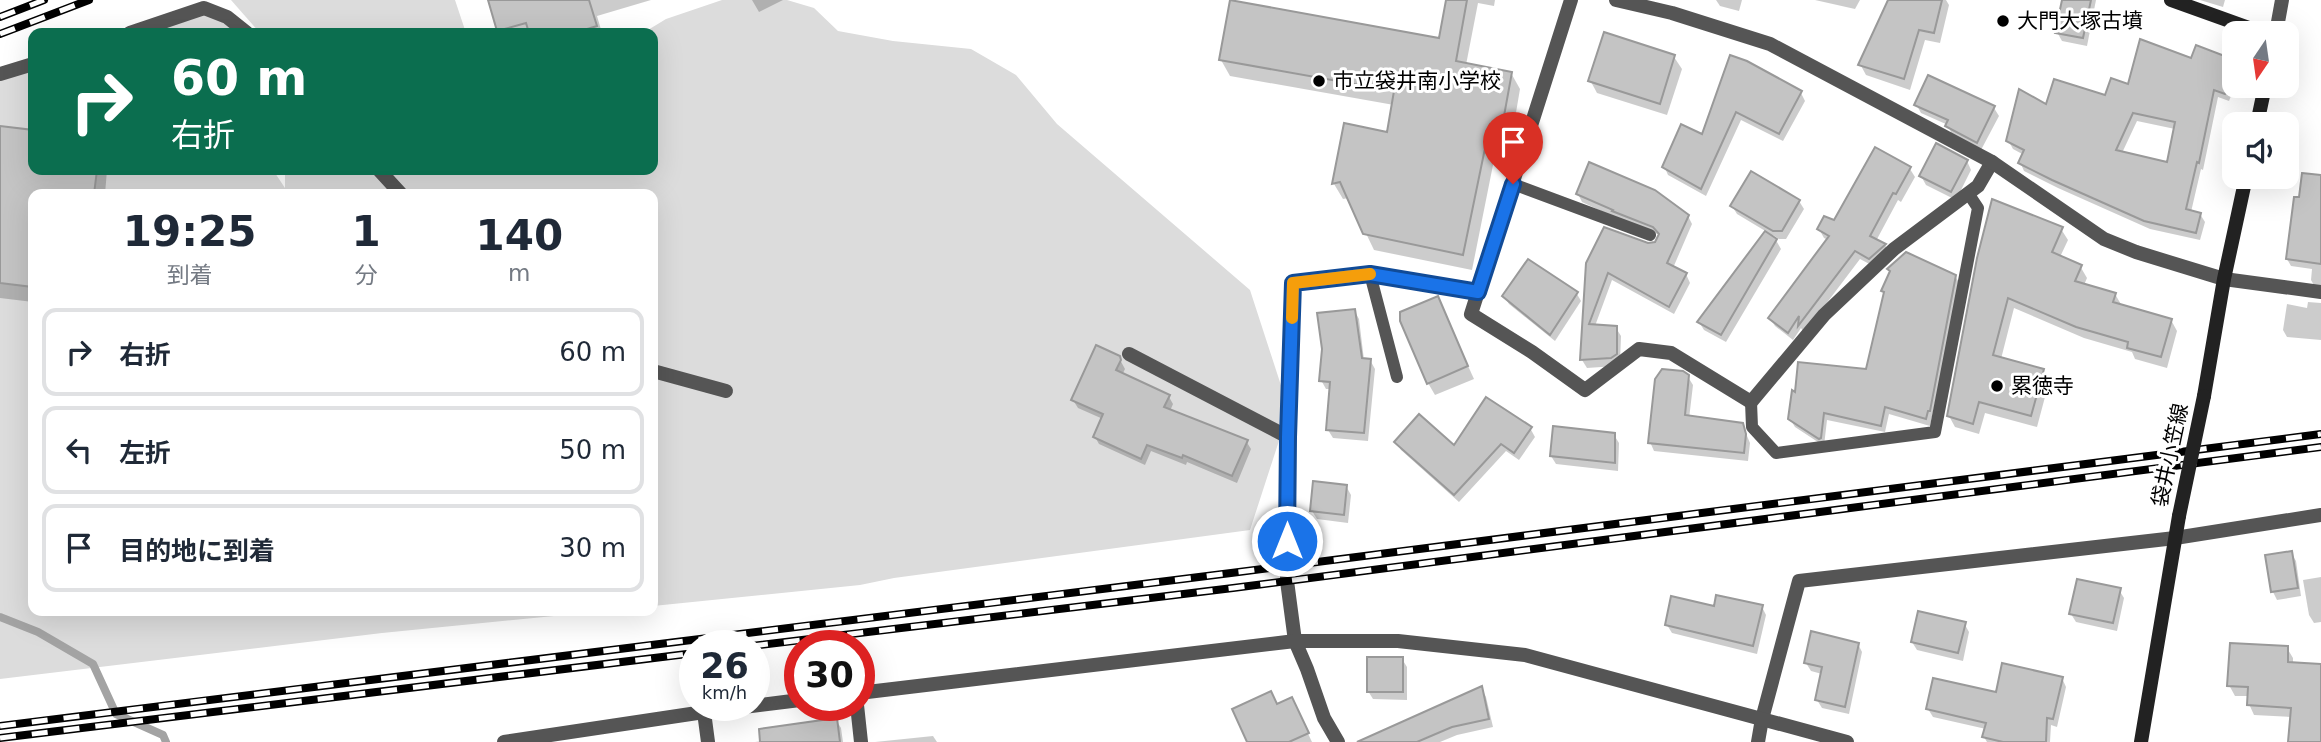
<!DOCTYPE html>
<html lang="ja">
<head>
<meta charset="utf-8">
<style>
	body { margin:0; font-family:"DejaVu Sans","Noto Sans JP",sans-serif; background:#f6f6f7; color:#1f2937; height:100vh; display:flex; flex-direction:column; font-size:26px; white-space:nowrap }
	* { box-sizing:border-box; margin:0 }
	p { font-size:23px; color:#747a83 }
	.icon { flex:none; width:38px; height:38px; fill:none; stroke:currentColor; stroke-width:2; stroke-linecap:round; stroke-linejoin:round }
	.map { position:relative; flex:1; overflow:hidden }
	.panel { position:absolute; left:28px; top:189px; width:630px; height:427px; display:flex; flex-direction:column; background:#fff; border-radius:14px; box-shadow:0 7px 28px #0002 }
	.panel>* { flex:none }
	.hud { position:absolute; left:28px; top:28px; width:630px; height:147px; border-radius:14px; box-shadow:0 7px 28px #0002; background:#0b6e4f; color:#fff; overflow:hidden }
	.needle { width:46px; rotate:193deg }
	.buttons { position:absolute; left:2222px; top:21px; display:grid; gap:14px }
	.buttons a { display:grid; place-items:center; width:77px; height:77px; border-radius:14px; background:#fff; box-shadow:0 7px 28px #0002; font-size:35px }
	.speed { position:absolute; left:679px; top:630px; display:flex; gap:14px; font-size:35px; font-weight:700; text-align:center }
	.speed>* { display:grid; place-content:center; width:91px; height:91px; border-radius:50%; background:#fff; box-shadow:0 7px 28px #0002; line-height:1 }
	.speed small { font-size:18px; font-weight:400 }
	.speed .limit { border:10px solid #d22; background:#fff; color:#111 }
	.pin { position:absolute; display:grid; place-items:center; width:60px; height:60px; color:#fff; margin:-72px -30px; border-radius:50% 50% 50% 0; rotate:-45deg; box-shadow:0 0 7px #0007 }
	.pin .icon { rotate:45deg }
	.me { position:absolute; width:77px; margin:-38px; rotate:0deg; stroke-linejoin:round; filter:drop-shadow(0 0 5px #0008) }
	.turn { display:flex; align-items:center; gap:24px; height:147px; padding:0 28px; font-size:32px }
	.turn .icon { width:91px; height:91px; stroke-width:2.5 }
	.turn b { display:block; font-size:49px; line-height:60px }
	.eta { display:flex; justify-content:space-evenly; align-items:center; height:119px; text-align:center }
	.eta b { font-size:42px; font-weight:800; line-height:49px }
	ul { padding:0; list-style:none }
	li { display:flex; align-items:center; gap:21px; height:88px; margin:0 14px 10px; padding:0 14px; border:4px solid #e0e1e3; border-radius:14px }
	li div { flex:1 }
	li b { display:block; font-size:26px }
	li em { font-style:normal }
	.map>svg:first-child { display:block }
</style>
</head>
<body>
<div class="map">
<svg width="2321" height="742" viewBox="0 0 2321 742">
	<rect width="100%" height="100%" fill="#fff"/>
	<g fill="#dcdcdc">
		<polygon points="231,0 455,0 466,33 260,33"/>
		<polygon points="722,0 787,0 814,8 838,31 893,41 971,49 1016,75 1057,124 1250,290 1289,410 1250,530 894,578 860,585 653,606 653,194 33,194 33,611 605,611 382,633 0,679 0,74 33,63 33,170 273,170 285,188 285,170 653,170 653,33 643,33 666,19"/>
		<polygon points="204,8 236,33 126,33"/>
	</g>
	<g fill="#0003" fill-rule="evenodd">
		<polygon points="490,0 651,0 597,16 602,33 501,33"/>
		<polygon points="752,0 783,0 759,12"/>
		<polygon points="1447,0 1495,0 1494,6 1478,3 1466,65 1511,73 1520,89 1511,142 1498,140 1472,270 1374,250 1349,198 1343,199 1334,184 1346,125 1389,134 1394,105 1230,76 1221,60 1440,40"/>
		<polygon points="1716,0 1742,0 1739,11 1720,6"/>
		<polygon points="1815,0 1860,0 1855,9"/>
		<polygon points="1890,0 1946,0 1949,5 1940,43 1925,40 1910,90 1866,75 1860,64"/>
		<polygon points="2064,0 2096,0 2087,46 2062,41 2057,32"/>
		<polygon points="2200,0 2225,0 2223,7"/>
		<polygon points="1674,57 1682,69 1667,115 1597,93 1590,80"/>
		<polygon points="1731,57 1801,93 1805,101 1783,141 1741,120 1706,196 1668,175 1664,166 1703,136"/>
		<path d="M2192,61L2235,62V86L2229,101L2218,97L2203,170L2201,169L2191,212L2200,214L2205,222L2200,240L2150,229L2058,188L2024,171L2020,162L2024,155L2013,149L2008,140L2047,106L2106,97ZM2137,121L2175,129L2168,164L2122,153Z"/>
		<polygon points="1916,104 1994,108 1999,116 1981,150 1952,135 1948,125 1921,113"/>
		<polygon points="0,128 33,132 33,170 107,170 105,194 33,194 33,302 0,298"/>
		<polygon points="1967,161 1971,170 1956,200 1926,185 1921,176"/>
		<polygon points="1910,169 1915,177 1901,202 1898,200 1876,241 1885,245 1889,253 1875,267 1860,259 1804,333 1801,328 1793,340 1775,326 1770,318 1828,240 1824,238 1819,229 1835,223"/>
		<polygon points="2321,177 2321,289 2315,287 2311,280 2312,269 2291,266 2287,259 2300,199"/>
		<polygon points="1578,194 1688,216 1692,224 1673,268 1686,274 1690,283 1674,314 1612,280 1595,326 1616,328 1621,336 1620,362 1616,366 1587,368 1582,360 1587,264 1656,244 1660,235 1618,219 1582,202"/>
		<polygon points="1799,201 1804,209 1786,239 1779,239 1773,235 1781,249 1726,342 1704,330 1699,322 1767,232 1737,214 1732,206"/>
		<polygon points="2061,229 2068,240 2060,257 2080,266 2087,278 2084,285 2115,294 2122,306 2171,320 2177,331 2167,368 2135,359 2132,352 2084,338 2014,308 2001,359 2043,371 2049,382 2037,427 1985,413 1979,434 1955,427 1949,416 1979,258"/>
		<polygon points="1528,261 1577,294 1581,301 1555,341 1509,304 1504,296"/>
		<polygon points="1889,269 1955,276 1960,284 1930,426 1889,414 1885,432 1827,420 1824,446 1795,427 1790,419 1867,371 1891,273"/>
		<polygon points="1437,298 1474,379 1435,395 1428,383"/>
		<polygon points="2308,302 2321,303 2321,340 2287,337 2283,330 2287,304 2307,308"/>
		<polygon points="1354,310 1359,319 1364,360 1370,360 1375,369 1368,441 1333,438 1328,430 1331,389 1326,389 1321,380"/>
		<polygon points="1119,358 1125,369 1122,375 1169,397 1173,404 1170,411 1246,441 1251,449 1237,483 1187,462 1186,465 1151,451 1145,465 1099,444 1095,437 1103,419 1078,408 1073,400"/>
		<polygon points="1688,377 1693,385 1689,419 1742,424 1750,443 1748,461 1654,451 1650,442"/>
		<polygon points="1530,428 1535,437 1519,460 1506,451 1459,502 1401,450 1396,442 1454,447"/>
		<polygon points="1614,435 1619,443 1618,471 1556,464 1551,456"/>
		<polygon points="1346,486 1351,495 1348,523 1317,519 1312,511"/>
		<polygon points="2291,553 2296,561 2301,596 2277,600 2273,592"/>
		<polygon points="2321,577 2321,622 2314,623 2309,615 2303,580"/>
		<polygon points="2119,590 2124,598 2117,631 2076,622 2071,614"/>
		<polygon points="1762,607 1766,615 1757,654 1672,633 1667,625 1715,608"/>
		<polygon points="1964,623 1969,632 1963,661 1917,650 1912,642"/>
		<polygon points="1858,644 1862,652 1849,714 1822,708 1817,700 1822,674 1811,671 1806,663"/>
		<polygon points="2287,648 2293,658 2293,664 2321,665 2321,742 2290,742 2292,717 2254,715 2249,704 2249,696 2235,696 2229,685"/>
		<polygon points="1402,659 1407,667 1407,700 1373,699 1368,691"/>
		<polygon points="2062,678 2066,687 2057,727 2051,725 2050,742 1987,742 1984,737 1986,729 1933,717 1928,709"/>
		<polygon points="1482,689 1486,697 1493,727 1457,735 1440,742 1392,742"/>
		<polygon points="1277,706 1296,708 1312,742 1249,742"/>
		<polygon points="836,720 841,728 843,742 755,742 796,736"/>
		<polygon points="933,736 937,742 875,742"/>
	</g>
	<g fill="none" stroke-linecap="round" stroke-linejoin="round">
		<polyline stroke="#a3a3a3" stroke-width="8" points="0,617 38,632 93,664 116,714 163,735 166,742"/>
	</g>
	<g fill="#c4c4c4" stroke="#999" stroke-width="2" fill-rule="evenodd">
		<polygon points="488,0 589,0 597,26 574,33 529,33 526,23 497,31"/>
		<polygon points="1230,0 1439,38 1446,0 1467,0 1456,61 1512,72 1502,127 1490,124 1463,255 1363,234 1340,182 1332,184 1344,123 1387,132 1394,91 1219,60"/>
		<polygon points="1888,0 1942,0 1934,33 1919,30 1904,79 1858,65"/>
		<polygon points="2062,0 2091,0 2083,38 2055,33"/>
		<polygon points="1604,32 1675,55 1660,104 1588,81"/>
		<path d="M2140,39L2191,58L2196,45L2235,60V67L2225,94L2214,90L2199,163L2197,162L2186,209L2201,213L2196,233L2144,221L2052,180L2018,163L2024,150L2006,141L2019,89L2046,104L2054,79L2105,95L2111,78L2128,84ZM2133,113L2175,122L2167,162L2116,150Z"/>
		<polygon points="1730,55 1747,61 1802,91 1779,134 1736,112 1701,189 1662,167 1681,124 1702,134"/>
		<polygon points="1928,75 1995,106 1977,143 1945,126 1948,120 1914,105"/>
		<polygon points="0,126 33,130 33,170 97,170 94,194 33,194 33,287 0,283"/>
		<polygon points="1936,143 1968,160 1951,192 1919,176"/>
		<polygon points="1875,147 1911,167 1896,194 1893,193 1870,236 1886,244 1869,259 1855,251 1798,326 1799,316 1788,333 1768,318 1829,236 1817,229 1824,216 1834,220"/>
		<polygon points="1589,162 1655,190 1689,215 1667,263 1687,273 1669,307 1608,273 1589,324 1617,326 1617,354 1611,358 1580,360 1586,263 1604,227 1648,243 1655,242 1659,234 1653,227 1612,211 1613,210 1576,194"/>
		<polygon points="1751,171 1800,200 1782,231 1773,231 1730,206"/>
		<polygon points="2302,173 2321,175 2321,264 2286,259 2294,197 2299,197"/>
		<polygon points="1992,199 2063,227 2052,252 2082,265 2075,281 2116,293 2113,302 2172,319 2161,357 2127,348 2128,342 2076,327 2008,298 1993,355 2044,369 2031,416 1979,402 1973,424 1947,416 1977,258"/>
		<polygon points="1765,231 1777,239 1721,335 1697,322"/>
		<polygon points="1906,252 1956,275 1930,411 1928,411 1926,419 1885,407 1881,426 1824,413 1821,438 1819,439 1788,419 1792,390 1795,392 1798,362 1866,369 1884,292 1881,291 1890,271 1887,269"/>
		<polygon points="1528,259 1578,292 1550,335 1502,296"/>
		<polygon points="1438,296 1468,366 1427,384 1400,321 1400,312"/>
		<polygon points="1355,309 1362,358 1371,359 1364,433 1326,430 1330,382 1319,381 1322,349 1317,313"/>
		<polygon points="1096,345 1120,356 1121,360 1116,370 1170,395 1164,407 1248,440 1232,476 1183,455 1182,458 1147,445 1141,459 1093,437 1103,414 1071,400"/>
		<polygon points="1662,369 1683,371 1689,375 1685,415 1743,423 1746,434 1744,453 1648,443 1655,379"/>
		<polygon points="1486,397 1532,427 1514,453 1501,444 1454,495 1394,442 1419,414 1454,445"/>
		<polygon points="1553,426 1615,433 1615,463 1550,456"/>
		<polygon points="1313,481 1347,485 1344,515 1310,511"/>
		<polygon points="2292,551 2298,588 2271,592 2265,555"/>
		<polygon points="2077,579 2121,588 2113,623 2069,614"/>
		<polygon points="1716,595 1763,605 1753,646 1665,625 1671,596 1714,606"/>
		<polygon points="1918,611 1966,622 1958,653 1911,642"/>
		<polygon points="1811,631 1859,643 1845,707 1815,700 1822,667 1804,663"/>
		<polygon points="2230,643 2288,646 2288,662 2321,664 2321,742 2288,742 2291,708 2247,705 2248,687 2227,686"/>
		<rect x="1367" y="657" width="36" height="35"/>
		<polygon points="2002,663 2063,677 2053,719 2047,718 2046,742 2003,742 1982,737 1986,723 1926,709 1933,678 1996,692"/>
		<polygon points="1482,686 1489,719 1452,727 1417,742 1357,742"/>
		<polygon points="1271,691 1277,704 1292,697 1309,733 1289,742 1247,742 1232,709"/>
		<polygon points="837,718 840,742 760,742 759,729"/>
	</g>
	<g fill="none" stroke-linecap="round" stroke-linejoin="round">
		<g stroke="#555" stroke-width="12">
			<polyline points="1513,184 1650,235"/>
			<polyline points="1370,274 1397,377"/>
			<polyline points="1751,402 1752,427 1776,453 1935,432 1978,208 1968,193"/>
		</g>
		<g stroke="#555" stroke-width="14">
			<polyline points="1571,0 1471,314 1532,352 1585,390 1639,349 1671,353 1751,402 1824,315 1894,249 1978,186 1992,162"/>
			<polyline points="1616,0 1672,13 1770,44 1992,162 2104,239 2136,252 2224,279 2321,292"/>
			<polyline points="130,33 204,8 227,17 247,33"/>
			<polyline points="0,74 33,64"/>
			<polyline points="379,170 401,194"/>
			<polyline points="1129,354 1288,437"/>
			<polyline points="653,371 726,391"/>
			<polyline points="857,705 861,742"/>
			<polyline points="704,712 708,742"/>
			<polyline points="1338,742 1324,718 1307,669 1295,641 1287,581 1288,437 1293,283 1370,274 1478,292"/>
			<polyline points="1758,742 1762,719 1799,581 2175,538 2321,515"/>
		</g>
		<g stroke="#555" stroke-width="14">
			<polyline points="2276,33 2282,0"/>
			<polyline points="859,693 1295,641 1398,641 1525,655 1847,742"/>
			<polyline points="504,742 704,712 800,700"/>
		</g>
		<g stroke="#222" stroke-width="14">
			<polyline points="2171,0 2263,33"/>
			<polyline points="2257,124 2265,86"/>
			<polyline points="2204,396 2224,279 2246,177"/>
			<polyline points="2141,742 2179,516"/>
		</g>
		<g stroke="#000" stroke-width="8">
			<g id="rail">
				<polyline points="0,17 44,0"/>
				<polyline points="0,34 89,0"/>
				<polyline points="752,646 1233,588 2321,447"/>
				<polyline points="0,726 1231,573 2321,434"/>
				<polyline points="0,738 695,653"/>
			</g>
		</g>
		<use href="#rail" stroke="#fff" stroke-width="5" stroke-dasharray="16" stroke-linecap="butt"/>
		<polyline stroke="#222" stroke-width="14" points="2179,516 2204,396"/>
	</g>
	<g fill="none" stroke-linecap="round" stroke-linejoin="round">
		<g stroke="#114b97" stroke-width="18">
			<polyline id="route" points="1287,541 1288,437 1293,283 1370,274 1478,292 1513,184"/>
		</g>
		<use href="#route" stroke="#1a73e8" stroke-width="12"/>
		<polyline stroke="#f59e0b" stroke-width="12" points="1292,318 1293,283 1370,274"/>
	</g>
	<g fill="#000" stroke="#fff" stroke-width="2.5">
		<circle cx="2003" cy="21" r="7"/>
		<circle cx="1319" cy="81" r="7"/>
		<circle cx="1997" cy="386" r="7"/>
	</g>
	<g text-anchor="middle" stroke-width="6" stroke-linejoin="round" paint-order="stroke">
		<g font-size="21" fill="#000" stroke="#fff" text-anchor="start">
			<text x="2017" y="28">大門大塚古墳</text>
			<text x="1333" y="88">市立袋井南小学校</text>
			<text x="2011" y="393">累徳寺</text>
		</g>
		<g font-size="21" fill="#000" stroke="#fff">
			<text transform="translate(2170 455) rotate(-78)" y="7">袋井小笠線</text>
		</g>
	</g>
</svg>
<div class="buttons">
<a><svg class="needle" viewBox="-14 -14 28 28"><path d="M0-13l5 13h-10z" fill="#e53935"/><path d="M0 13l5-13h-10z" fill="#747a83"/></svg></a>
<a><svg class="icon" aria-label="sound" viewBox="0 0 24 24"><path d="M4 9h4l5-4v14l-5-4H4zM17 9q2 3 0 6"/></svg></a>
</div>
<div class="speed"><div>26<small>km/h</small></div><div class="limit">30</div></div>
<div class="pin" style="left:1513px;top:184px;background:#d93025"><svg class="icon" aria-label="arrive" viewBox="0 0 24 24"><path d="M6 21V4h12l-3 4 3 4H6"/></svg></div>
<svg class="me" style="left:1287px;top:541px" viewBox="-20 -20 40 40"><circle r="17" fill="#1a73e8" stroke="#fff" stroke-width="3"/><path d="M0-11L8 9 0 5-8 9z" fill="#fff"/></svg>
<div class="hud">
<div class="turn"><svg class="icon" aria-label="right" viewBox="0 0 24 24"><path d="M7 20v-9h11M14 6l5 5-5 5"/></svg><div><b>60 m</b>右折</div></div>
</div>
<section class="panel">
<div class="eta">
<div><b>19:25</b><p>到着</p></div>
<div><b>1</b><p>分</p></div>
<div><b>140</b><p>m</p></div>
</div>
<ul>
<li><svg class="icon" aria-label="right" viewBox="0 0 24 24"><path d="M7 20v-9h11M14 6l5 5-5 5"/></svg><div><b>右折</b></div><em>60 m</em></li>
<li><svg class="icon" aria-label="left" viewBox="0 0 24 24"><path d="M17 20v-9H6M10 6l-5 5 5 5"/></svg><div><b>左折</b></div><em>50 m</em></li>
<li><svg class="icon" aria-label="arrive" viewBox="0 0 24 24"><path d="M6 21V4h12l-3 4 3 4H6"/></svg><div><b>目的地に到着</b></div><em>30 m</em></li>
</ul>
</section>
</div>
</body>
</html>
